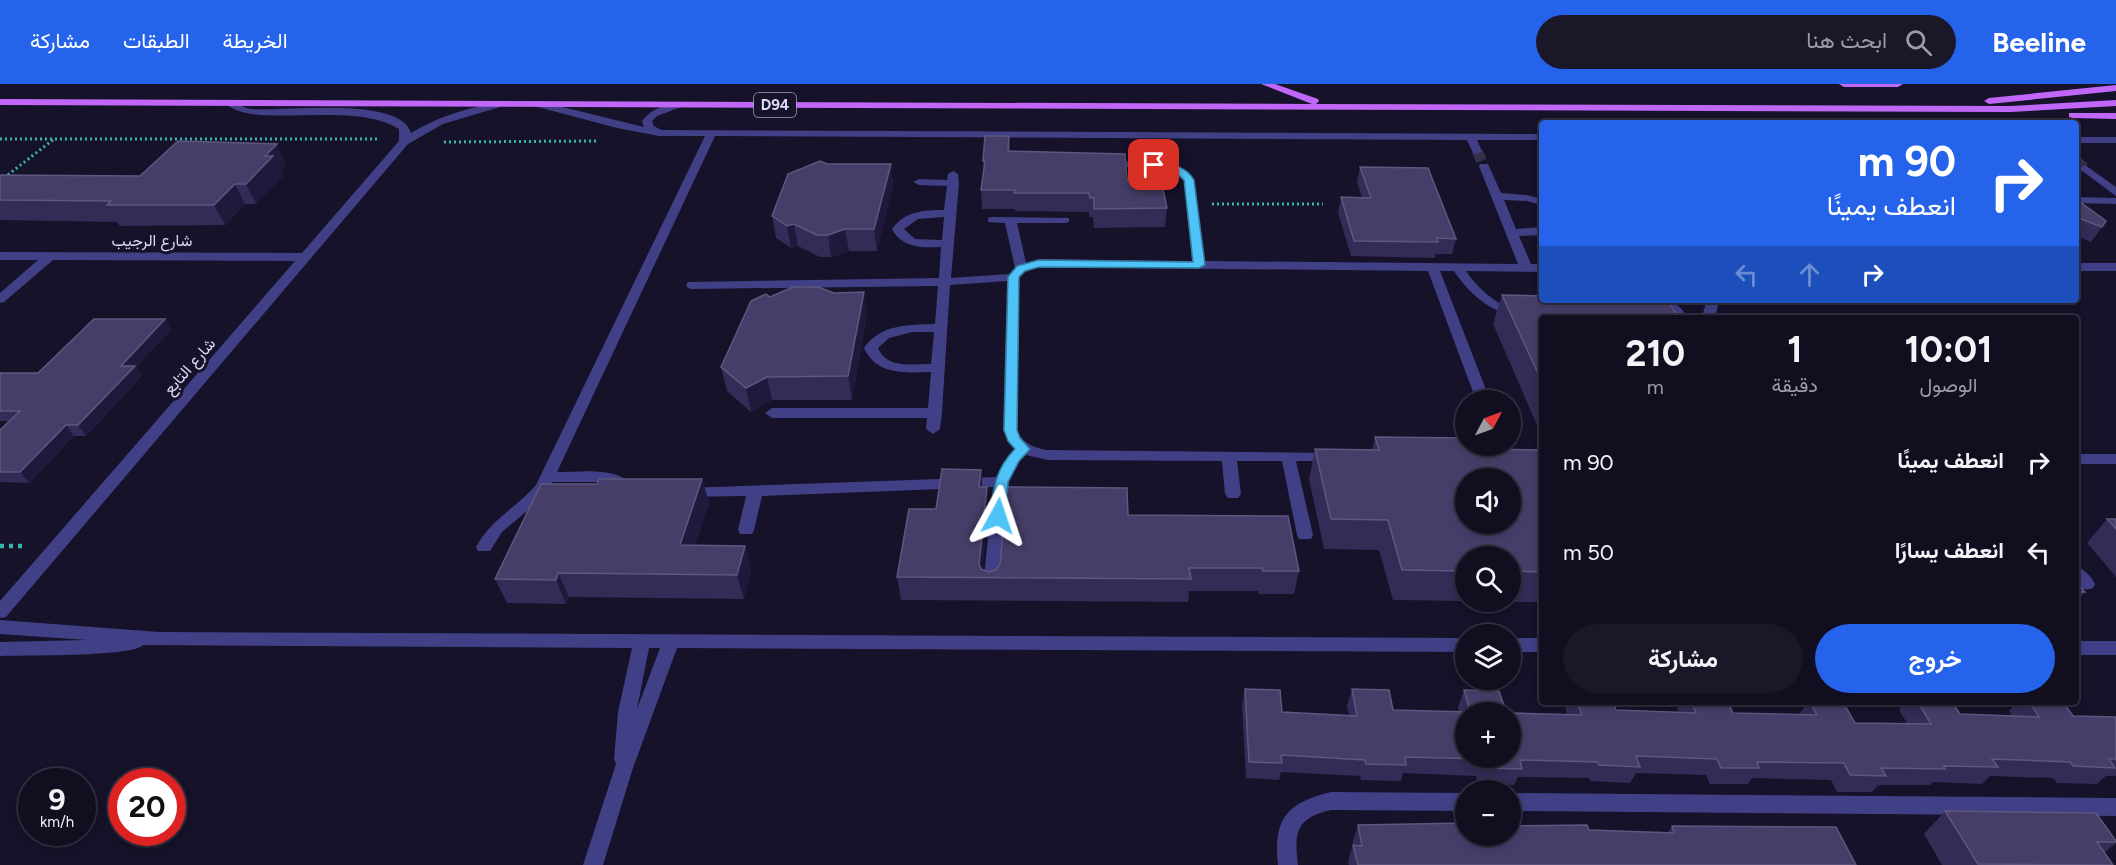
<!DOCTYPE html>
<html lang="ar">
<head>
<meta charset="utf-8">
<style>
	body { margin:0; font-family:Figtree,Vazirmatn,sans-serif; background:#191728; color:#f1f3f6; direction:rtl; height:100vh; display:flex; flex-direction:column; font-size:22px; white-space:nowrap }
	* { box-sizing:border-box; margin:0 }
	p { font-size:20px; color:#9c9ca4 }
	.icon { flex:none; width:33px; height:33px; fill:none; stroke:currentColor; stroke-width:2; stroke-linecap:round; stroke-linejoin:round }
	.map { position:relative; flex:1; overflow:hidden; direction:ltr }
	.panel { position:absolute; left:1539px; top:231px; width:540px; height:390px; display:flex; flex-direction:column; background:#100e1f; border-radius:6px; box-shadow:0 3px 9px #0003,0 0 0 2px #302e3d; direction:rtl }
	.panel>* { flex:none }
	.banner { position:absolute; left:1539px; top:36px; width:540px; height:183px; border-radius:6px; box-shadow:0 3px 9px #0003,0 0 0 2px #302e3d; direction:rtl; background:#2563eb; color:#fff; overflow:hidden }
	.needle { width:39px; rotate:49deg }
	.controls { position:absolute; left:1455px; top:306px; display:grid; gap:12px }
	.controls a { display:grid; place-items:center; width:66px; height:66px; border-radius:50%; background:#100e1f; box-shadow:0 3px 9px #0003,0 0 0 2px #302e3d; font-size:30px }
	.speed { position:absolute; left:18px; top:684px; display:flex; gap:12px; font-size:30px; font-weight:700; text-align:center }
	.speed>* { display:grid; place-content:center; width:78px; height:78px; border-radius:50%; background:#100e1f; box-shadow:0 3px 9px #0003,0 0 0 2px #302e3d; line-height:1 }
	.speed small { font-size:15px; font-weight:400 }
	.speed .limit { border:9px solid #d22; background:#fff; color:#111 }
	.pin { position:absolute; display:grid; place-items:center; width:51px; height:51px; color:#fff; margin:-26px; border-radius:12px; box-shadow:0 3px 9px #0006 }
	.me { position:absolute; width:66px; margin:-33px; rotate:5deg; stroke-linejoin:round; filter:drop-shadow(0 0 4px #0008) }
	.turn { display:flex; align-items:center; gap:21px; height:126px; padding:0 24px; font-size:27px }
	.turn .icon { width:78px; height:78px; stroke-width:2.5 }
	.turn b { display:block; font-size:42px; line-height:51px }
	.lanes { display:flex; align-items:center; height:57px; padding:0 24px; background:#0003; justify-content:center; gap:30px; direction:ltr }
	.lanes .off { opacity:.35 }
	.eta { display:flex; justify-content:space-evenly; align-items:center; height:102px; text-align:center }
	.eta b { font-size:36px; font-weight:700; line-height:42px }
	.cta { display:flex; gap:12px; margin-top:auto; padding:12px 24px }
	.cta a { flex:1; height:69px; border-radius:36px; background:#2563eb; color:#fff; font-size:24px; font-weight:700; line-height:69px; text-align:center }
	.cta a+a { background:#191728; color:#f1f3f6 }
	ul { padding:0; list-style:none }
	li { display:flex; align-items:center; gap:18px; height:90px; padding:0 24px }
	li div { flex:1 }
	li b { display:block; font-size:22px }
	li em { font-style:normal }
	header { display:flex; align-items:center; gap:36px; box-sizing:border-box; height:84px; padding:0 30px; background:#2563eb; color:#fff }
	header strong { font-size:28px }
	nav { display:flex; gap:33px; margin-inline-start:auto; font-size:21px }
	.search { width:420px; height:54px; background:#191728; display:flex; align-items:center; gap:15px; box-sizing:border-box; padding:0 21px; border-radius:33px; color:#9c9ca4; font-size:22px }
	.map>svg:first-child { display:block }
</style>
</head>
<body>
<header>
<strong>Beeline</strong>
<div class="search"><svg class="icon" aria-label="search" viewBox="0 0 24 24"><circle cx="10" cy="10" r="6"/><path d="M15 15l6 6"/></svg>ابحث هنا</div>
<nav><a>الخريطة</a><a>الطبقات</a><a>مشاركة</a></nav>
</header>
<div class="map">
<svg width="2116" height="781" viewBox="0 0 2116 781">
	<rect width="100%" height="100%" fill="#151229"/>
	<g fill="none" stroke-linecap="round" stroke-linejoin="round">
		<g stroke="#333049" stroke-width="11" stroke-dasharray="11 5" stroke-linecap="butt">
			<polyline points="1477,67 1484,82"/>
			<polyline points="2076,77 2085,84"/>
		</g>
		<g stroke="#36b6ae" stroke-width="3" stroke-dasharray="2 3" stroke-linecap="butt">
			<polyline points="0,55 380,55"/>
			<polyline points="444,58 598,57"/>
			<polyline points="0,97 54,55"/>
			<polyline points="1212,120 1323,120"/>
		</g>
		<polyline stroke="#36b6ae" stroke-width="4.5" stroke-dasharray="4 5" stroke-linecap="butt" points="0,462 26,462"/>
		<g fill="#413f85" fill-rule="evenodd">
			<path d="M230,16C237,18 243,24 251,25C282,28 400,11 411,49C440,31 472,23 505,17L510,20L443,40L408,60L6,533L0,534V517L295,177L53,176L4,218L0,219V209L38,176H0V168L302,169L399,57V45C351,15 253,47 225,19Z"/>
			<path d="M538,17L644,43L642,37C650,26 667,18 681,19V23L657,32L652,37L654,42L661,46L1542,50V56H1477L1482,67L1477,70L1473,69L1467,56L715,52L557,388C583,388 621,381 638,407L630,412L615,402L603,398H552L540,416L502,448L490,467H478L476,463C492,434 515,425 536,401L705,52H659L617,44L534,22L533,20Z"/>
			<rect x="2076" y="53" width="40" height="6"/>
			<path d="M1151,77C1169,79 1183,82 1194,96L1205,177L1518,180L1479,82L1480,80H1488L1501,109L1527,111L1542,115V121L1527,117L1504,116L1516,145L1542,143V151L1519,152L1531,180H1542V188L1466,187C1479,206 1497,221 1519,228C1528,231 1538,231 1547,234H1542V240C1503,234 1476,220 1454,187H1440L1490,316H1476L1428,187L1040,183L1025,188L1019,194L1017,347C1024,360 1034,364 1048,366L1337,369L1339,372L1337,375L1332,377H1296L1313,451L1311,455H1299L1297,451L1282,377H1237L1241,410L1238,414H1228L1225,410L1222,377L1048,376L1026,371L1020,377L1009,398L999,503L997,507L991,509L985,507L983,503L993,403L762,412L754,446L752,450H740L738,446L746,412L681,413L678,409L681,405L686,404L996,393L1015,365L1003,347L1007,197L950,201L942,329L940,345L933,350L926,345L927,334H772L765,329L772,324H928L931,288C905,289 876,291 864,264C881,240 907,241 935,240L938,202L692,205L688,204L686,201L688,198L939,194L941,163C922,164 902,164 892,145C905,127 924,126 944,126L947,102L919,101L913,98L919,95L947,96L948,90L953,87L958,90L959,99L951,194L1009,190L1015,184L1005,139L988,138V134L992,133L1069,134V138L1065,139H1017L1026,179L1039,175L1192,177L1184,97C1166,77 1130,84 1106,84L1101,81L1106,78ZM944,133L942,156L915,155L904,145L918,135ZM912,248H934L931,280C912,280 887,285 878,264L889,254Z"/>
			<polygon points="2085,81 2116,103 2116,112 2081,86 2080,84"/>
			<polygon points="2076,113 2116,114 2116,120 2076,119"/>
			<rect x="2076" y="179" width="40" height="8"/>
			<polygon points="1660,216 1673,216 1685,229 1703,229 1707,216 1719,216 1716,230 1746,230 1752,234 1675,234"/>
			<rect x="2076" y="370" width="40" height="10"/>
			<path d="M2076,482C2084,485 2091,492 2095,500L2093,504C2085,507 2081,505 2076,499Z"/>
			<path d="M0,536L159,548L1466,554V568L677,564L633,684L603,781H583L616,680L614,675L618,628L632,564L143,561C134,573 21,571 0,572V558L87,556L0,550ZM649,564H660L637,625Z"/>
			<rect x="1510" y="554" width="32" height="14"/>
			<rect x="2076" y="557" width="40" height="14"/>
			<path d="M1331,708L1466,709V727L1331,726C1296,734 1294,748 1298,781H1278C1273,734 1287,719 1331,708Z"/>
			<polygon points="1510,709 2116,714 2116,732 1510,727"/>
		</g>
		<g fill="#c167f8" fill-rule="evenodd">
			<polygon points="1261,0 1275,0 1318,15 1319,17 1316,20 2010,22 2116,16 2116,22 2010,28 0,21 0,15 1312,20"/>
			<polygon points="1839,0 1903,0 1898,3 1844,3"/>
			<polygon points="2116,1 2116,7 1989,20 1984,17 1989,14"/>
			<polygon points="2069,29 2116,29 2116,35 2073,34 2069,33"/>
		</g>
	</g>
	<g fill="#342b56">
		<polygon points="1009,52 1010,67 1127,96 1167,124 1165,143 1094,144 1093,133 1089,133 1089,128 1015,127 1015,125 982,125 981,106 984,89 983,77"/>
		<polygon points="286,80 280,86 283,92 256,120 245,120 225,141 120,142 117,138 0,136 0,91 140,92"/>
		<polygon points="827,80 891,80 893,101 877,167 849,167 831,173 820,173 798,162 791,164 776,154 772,132"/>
		<polygon points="1360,83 1456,155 1452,170 1435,170 1435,174 1351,172 1338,129 1341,113 1362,114 1357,98"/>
		<polygon points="2076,115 2102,143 2091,158 2076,152"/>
		<polygon points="1502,211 1542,234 1542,341 1537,341 1493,240"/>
		<polygon points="770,213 867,231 852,316 772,316 751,328 727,307 721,283"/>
		<polygon points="165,235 171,246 136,283 142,292 86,352 74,352 29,399 0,398 0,346 9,337 0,337 0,289 38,289"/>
		<polygon points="1375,353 1483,365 1542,366 1542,518 1510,518 1510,472 1466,472 1466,517 1393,516 1379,466 1324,465 1309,395 1315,365 1372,366"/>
		<polygon points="702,395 709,419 695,461 745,462 751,486 744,515 569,513 566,520 507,519 495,495 597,400"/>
		<polygon points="982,403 987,403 988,426 982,485 989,488 996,486 1128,431 1299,487 1294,510 1259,510 1258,507 1189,507 1188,518 901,516 897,493 936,425"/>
		<polygon points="2107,435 2116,435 2116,493 2087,459"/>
		<polygon points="2076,497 2085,508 2076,518"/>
		<polygon points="1245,605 1282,628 1349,632 1347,622 1352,605 1393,626 1459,628 1458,623 1464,606 1506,628 1567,630 1565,622 1567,618 1613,618 1616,626 1679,628 1677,625 1682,618 1728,618 1733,629 1799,631 1808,618 1843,618 1855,639 1907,639 1899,626 1905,618 1952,618 1960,630 2012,632 2009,627 2017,618 2063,618 2073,632 2116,633 2116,692 2106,692 2097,700 2057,699 2053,694 1990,692 1982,700 1933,698 1930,701 1878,701 1872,708 1837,708 1831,696 1752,694 1748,700 1710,700 1706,691 1636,689 1630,699 1590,697 1589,694 1518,693 1514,701 1478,700 1476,692 1403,689 1401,697 1361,696 1360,692 1281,688 1279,696 1246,694 1242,621"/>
		<polygon points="1945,727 2116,757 2116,759 2104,769 2113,781 1942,781 1924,750"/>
		<polygon points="1358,741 1466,752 1589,746 1668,748 1672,742 1856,781 1349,781 1348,777 1353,761 1353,757"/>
	</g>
	<g fill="#20193c">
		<polygon points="277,60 286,80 280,86 283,92 256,120 246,100 265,72"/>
		<polygon points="891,80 893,101 877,167 874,145"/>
		<polygon points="235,100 245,120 225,141 214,121"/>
		<polygon points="794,140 798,162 791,164 787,142"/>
		<polygon points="845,145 849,167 831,173 828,151"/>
		<polygon points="864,208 867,231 852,316 848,292"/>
		<polygon points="165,235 171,246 136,283 142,292 86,352 78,341 121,282"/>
		<polygon points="767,293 772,316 751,328 746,304"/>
		<polygon points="66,341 74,352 29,399 20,388"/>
		<polygon points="981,386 983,408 979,403"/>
		<polygon points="702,395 709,419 688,485 680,461"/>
		<polygon points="987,403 988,426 982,494 979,480"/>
		<polygon points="745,462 751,486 744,515 737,491"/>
		<polygon points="558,489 569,513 566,520 556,496"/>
	</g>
	<g fill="#463e68" stroke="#5e577f" stroke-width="1.5" fill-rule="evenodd">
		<polygon points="985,52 1009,52 1008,67 1125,70 1127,96 1161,96 1167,124 1094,125 1094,114 1090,114 1089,109 1014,109 1015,106 981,106 985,77 983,77"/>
		<polygon points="178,57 277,60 265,72 273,72 246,100 235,100 214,121 107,121 111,117 0,116 0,91 140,92"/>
		<polygon points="820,77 827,80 891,80 874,145 845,145 828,151 817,151 794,140 787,142 772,132 788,90"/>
		<polygon points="1360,83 1428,84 1456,155 1437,154 1438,158 1354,157 1341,113 1371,114"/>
		<polygon points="2076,115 2106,137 2102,143 2076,133"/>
		<polygon points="793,203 818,203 834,209 864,208 848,292 767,293 746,304 721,283 751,217 766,210 770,213"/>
		<polygon points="1502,211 1542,212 1542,216 1667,216 1679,234 1542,234 1542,298"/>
		<polygon points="94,235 165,235 121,282 135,282 78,341 66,341 20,388 0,388 0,346 20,327 0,327 0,289 38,289"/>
		<path d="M1375,353L1466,354V362H1481L1483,365L1542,366V488L1510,487V472H1466V487L1402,486L1388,436L1331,435L1315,365L1379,366ZM1466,394H1510V440H1466Z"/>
		<polygon points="942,385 981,386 979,403 987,403 979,480 981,485 989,488 996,486 1000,480 1007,403 1127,404 1128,431 1288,432 1299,487 1263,487 1262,484 1189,484 1191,495 897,493 909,425 936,425"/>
		<polygon points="599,395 702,395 680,461 745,462 737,491 558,489 556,496 495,495 541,400 597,400"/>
		<polygon points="2107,435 2116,435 2116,445"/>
		<polygon points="2076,497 2085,508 2076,508"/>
		<polygon points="1245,605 1280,606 1282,628 1357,632 1352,605 1389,606 1393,626 1470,628 1464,606 1499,607 1506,628 1466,628 1466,674 1510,674 1510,629 1582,631 1577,618 1613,618 1616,626 1696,629 1691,618 1728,618 1733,629 1817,631 1810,618 1843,618 1855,639 1931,640 1918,618 1952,618 1960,630 2039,633 2029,618 2063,618 2073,632 2116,633 2116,675 2109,675 2115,684 2073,682 2070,678 1992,675 1998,683 1943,682 1945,685 1881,684 1886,692 1850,691 1844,679 1757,678 1759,684 1721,684 1717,675 1636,672 1640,683 1599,681 1598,678 1520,676 1522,685 1486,684 1483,675 1405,673 1406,681 1366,680 1365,676 1281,671 1282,679 1249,678"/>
		<polygon points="1945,727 2096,729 2116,757 2116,758 2097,758 2113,781 1978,780"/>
		<polygon points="1465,739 1466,752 1510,752 1510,742 1587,741 1589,746 1674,749 1672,742 1836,743 1856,781 1358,781 1353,761 1362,762 1358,741"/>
	</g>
	<path fill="#4fc3f7" stroke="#337fa1" stroke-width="1.5" d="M1151,79C1167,77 1186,82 1194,96L1205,181L1199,184L1039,183L1025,187L1019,193L1017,346L1020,354L1030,365L1019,377L1008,398L1005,432L998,437L992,436L990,432C993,406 995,385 1015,365L1008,357L1004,346L1008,193L1017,182L1039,176L1193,178L1184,96L1175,88L1151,84Z"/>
	<g text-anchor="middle" stroke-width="6" stroke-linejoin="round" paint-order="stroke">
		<rect fill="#151229" stroke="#a29fbd" stroke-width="1.5" x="754" y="9" width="42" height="24" rx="4.5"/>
		<g font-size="15" font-weight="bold" fill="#dedbfd">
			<text x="775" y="26">D94</text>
		</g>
		<g font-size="16" fill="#dedbfd" stroke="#151229">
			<text x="152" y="162">شارع الرجيب</text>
			<text transform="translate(189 282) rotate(-49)" y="6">شارع التابع</text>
		</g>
	</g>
</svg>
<div class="controls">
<a><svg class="needle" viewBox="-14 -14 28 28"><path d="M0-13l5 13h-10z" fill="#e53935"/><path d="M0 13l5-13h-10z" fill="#9c9ca4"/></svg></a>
<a><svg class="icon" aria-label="sound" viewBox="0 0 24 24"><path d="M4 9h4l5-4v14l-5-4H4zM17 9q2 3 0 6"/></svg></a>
<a><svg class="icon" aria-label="search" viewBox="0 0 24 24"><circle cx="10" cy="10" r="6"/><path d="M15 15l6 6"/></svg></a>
<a><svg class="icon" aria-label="layers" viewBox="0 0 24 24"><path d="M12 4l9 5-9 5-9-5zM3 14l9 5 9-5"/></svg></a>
<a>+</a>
<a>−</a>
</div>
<div class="speed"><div>9<small>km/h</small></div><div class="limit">20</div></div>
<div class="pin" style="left:1154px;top:81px;background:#d93025"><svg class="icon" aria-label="arrive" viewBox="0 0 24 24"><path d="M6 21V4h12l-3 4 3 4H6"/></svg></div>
<svg class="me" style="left:998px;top:432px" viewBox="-20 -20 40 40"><path d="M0-17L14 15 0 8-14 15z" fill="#4fc3f7" stroke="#fff" stroke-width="4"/></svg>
<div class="banner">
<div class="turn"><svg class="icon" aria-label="right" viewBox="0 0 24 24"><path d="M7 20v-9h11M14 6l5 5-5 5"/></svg><div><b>90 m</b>انعطف يمينًا</div></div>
<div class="lanes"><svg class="icon off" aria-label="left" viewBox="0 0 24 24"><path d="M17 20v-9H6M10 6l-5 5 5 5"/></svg><svg class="icon off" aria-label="ahead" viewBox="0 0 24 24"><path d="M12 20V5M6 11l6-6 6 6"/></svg><svg class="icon" aria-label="right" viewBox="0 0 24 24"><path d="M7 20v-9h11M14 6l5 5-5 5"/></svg></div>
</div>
<section class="panel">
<div class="eta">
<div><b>10:01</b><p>الوصول</p></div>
<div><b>1</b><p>دقيقة</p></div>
<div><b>210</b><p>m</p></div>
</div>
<ul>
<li><svg class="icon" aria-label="right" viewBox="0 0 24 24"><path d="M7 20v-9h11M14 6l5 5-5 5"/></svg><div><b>انعطف يمينًا</b></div><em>90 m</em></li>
<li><svg class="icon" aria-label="left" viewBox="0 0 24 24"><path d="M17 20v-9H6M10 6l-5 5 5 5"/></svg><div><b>انعطف يسارًا</b></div><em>50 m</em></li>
</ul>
<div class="cta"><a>خروج</a><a>مشاركة</a></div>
</section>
</div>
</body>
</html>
